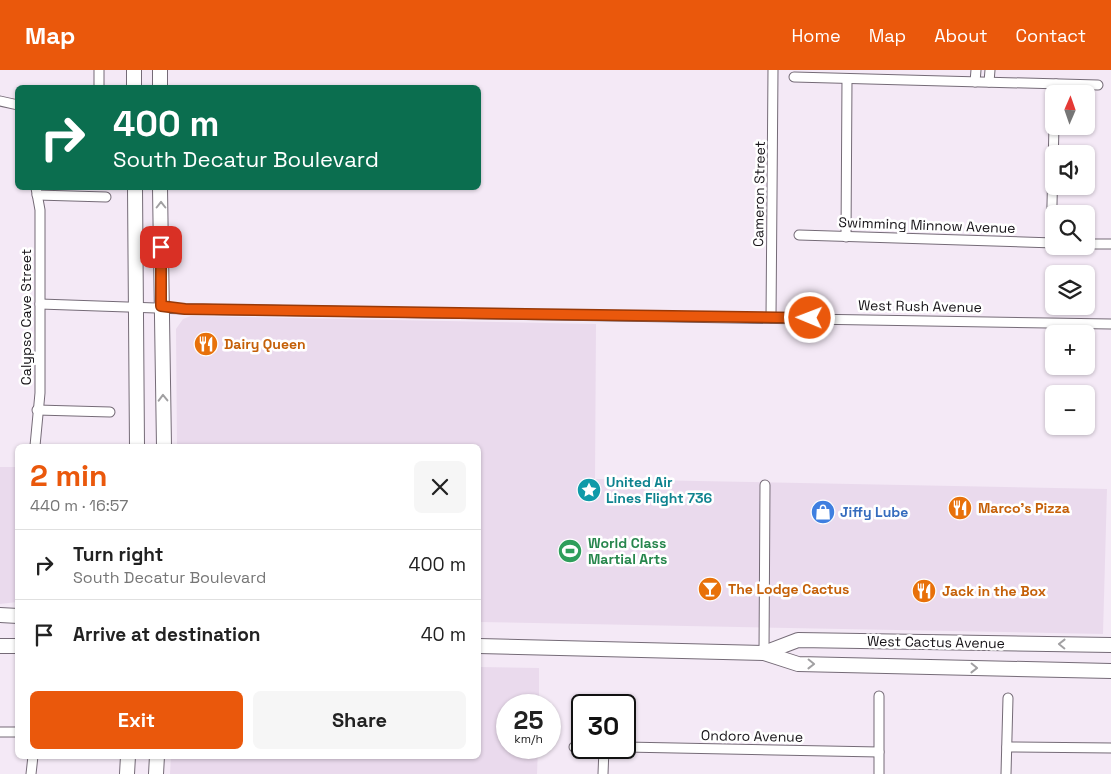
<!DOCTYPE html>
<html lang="en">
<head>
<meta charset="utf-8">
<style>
	body { margin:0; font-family:"Space Grotesk",sans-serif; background:#f6f6f6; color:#222; height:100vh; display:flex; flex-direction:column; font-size:19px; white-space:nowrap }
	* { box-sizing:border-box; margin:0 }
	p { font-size:16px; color:#767676 }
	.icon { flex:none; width:28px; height:28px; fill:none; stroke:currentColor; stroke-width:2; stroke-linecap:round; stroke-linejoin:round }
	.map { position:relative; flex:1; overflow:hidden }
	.panel { position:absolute; left:15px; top:374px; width:466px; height:315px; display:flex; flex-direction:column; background:#fff; border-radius:8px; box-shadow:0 1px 4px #0004 }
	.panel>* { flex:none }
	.hud { position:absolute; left:15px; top:15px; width:466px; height:105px; border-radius:8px; box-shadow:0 1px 4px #0004; background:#0b6e4f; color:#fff; overflow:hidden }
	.needle { width:32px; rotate:2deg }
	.buttons { position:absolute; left:1045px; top:15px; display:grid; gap:10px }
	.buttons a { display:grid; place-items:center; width:50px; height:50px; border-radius:8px; background:#fff; box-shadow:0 1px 4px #0004; font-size:25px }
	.speed { position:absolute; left:496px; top:624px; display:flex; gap:10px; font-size:25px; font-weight:700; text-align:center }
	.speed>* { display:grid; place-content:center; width:65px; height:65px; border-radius:50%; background:#fff; box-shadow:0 1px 4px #0004; line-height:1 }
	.speed small { font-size:12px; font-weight:400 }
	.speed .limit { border:2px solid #111; border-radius:8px; background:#fff; color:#111 }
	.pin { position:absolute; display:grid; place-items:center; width:42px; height:42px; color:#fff; margin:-21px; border-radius:10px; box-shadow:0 2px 8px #0006 }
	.me { position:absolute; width:55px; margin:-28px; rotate:271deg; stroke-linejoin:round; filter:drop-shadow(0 0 4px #0008) }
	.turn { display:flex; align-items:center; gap:18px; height:105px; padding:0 15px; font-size:22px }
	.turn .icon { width:65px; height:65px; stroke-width:2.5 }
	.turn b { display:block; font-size:35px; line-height:42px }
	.round { display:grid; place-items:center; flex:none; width:52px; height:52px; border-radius:8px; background:#f6f6f6 }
	.head { display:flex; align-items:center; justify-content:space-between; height:85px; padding:0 15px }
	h1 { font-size:30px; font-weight:700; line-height:38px; color:#ea580c }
	.primary-button { display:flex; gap:10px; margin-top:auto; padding:10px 15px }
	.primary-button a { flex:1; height:58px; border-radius:8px; background:#ea580c; color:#fff; font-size:20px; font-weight:700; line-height:58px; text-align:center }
	.primary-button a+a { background:#f6f6f6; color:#222 }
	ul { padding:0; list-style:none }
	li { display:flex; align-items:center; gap:15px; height:70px; padding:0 15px; border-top:1px solid #e0e0e0 }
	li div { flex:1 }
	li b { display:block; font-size:19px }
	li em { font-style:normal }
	header { display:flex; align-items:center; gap:30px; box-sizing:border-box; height:70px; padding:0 25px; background:#ea580c; color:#fff }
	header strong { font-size:24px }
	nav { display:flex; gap:28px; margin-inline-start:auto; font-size:18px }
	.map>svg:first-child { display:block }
</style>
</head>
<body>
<header>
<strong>Map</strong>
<nav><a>Home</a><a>Map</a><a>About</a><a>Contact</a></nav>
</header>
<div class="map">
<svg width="1111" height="704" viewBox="0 0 1111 704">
	<rect width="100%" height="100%" fill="#f4e9f6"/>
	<g fill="#eadaed">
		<polygon points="191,246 596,254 595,409 1107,419 1103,564 479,552 479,376 177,376 176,259 183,249"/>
		<polygon points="0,397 18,397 17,532 0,534"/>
		<polygon points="479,597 539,598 539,635 508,635 508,678 538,678 537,704 170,704 171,686 479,686"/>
	</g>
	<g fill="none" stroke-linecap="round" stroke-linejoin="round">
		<g stroke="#756b77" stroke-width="11">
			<g id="minor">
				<polyline points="794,7 1098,15"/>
				<polyline points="975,12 976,0"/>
				<polyline points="989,12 990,0"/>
				<polyline points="99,18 99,0"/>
				<polyline points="1055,24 1056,14"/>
				<polyline points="0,31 18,35"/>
				<polyline points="37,125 106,127"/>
				<polyline points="799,165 1054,173"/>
				<polyline points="846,167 847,9"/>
				<polyline points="1051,173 1054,56"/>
				<polyline points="1086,174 1111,174"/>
				<polyline points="40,234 185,239 1111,254"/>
				<polyline points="771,248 773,0"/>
				<polyline points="37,340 110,342"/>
				<polyline points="35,376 40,323 40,140 36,118"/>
				<polyline points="764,583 765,415"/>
				<polyline points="0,662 18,662"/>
				<polyline points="574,677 582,677"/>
				<polyline points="625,677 879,682"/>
				<polyline points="1007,677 1111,678"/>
				<polyline points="31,704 33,686"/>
				<polyline points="603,704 604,678"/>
				<polyline points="879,704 879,626"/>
				<polyline points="1006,704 1008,628"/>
			</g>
		</g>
		<g stroke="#756b77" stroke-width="16">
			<g id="primary">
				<polyline points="134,18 134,0"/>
				<polyline points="160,18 160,0"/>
				<polyline points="135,118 137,376"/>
				<polyline points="160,118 164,376"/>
				<polyline points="0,545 18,546"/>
				<polyline points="0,576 18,576"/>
				<polyline points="479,576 764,583 798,594 1111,601"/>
				<polyline points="764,583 798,570 1111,575"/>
				<polyline points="127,704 128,686"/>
				<polyline points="156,704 157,686"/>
			</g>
		</g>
		<use href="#minor" stroke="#fff" stroke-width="9"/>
		<use href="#primary" stroke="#fff" stroke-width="14"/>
	</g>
	<defs><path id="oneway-chevron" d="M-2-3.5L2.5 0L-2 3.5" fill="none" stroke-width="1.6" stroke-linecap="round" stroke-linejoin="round" transform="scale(1.25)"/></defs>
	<g stroke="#a1a0a2">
		<use href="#oneway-chevron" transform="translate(161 135) rotate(-90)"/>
		<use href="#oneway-chevron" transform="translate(163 328) rotate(-91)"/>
		<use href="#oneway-chevron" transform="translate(1062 574) rotate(-179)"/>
		<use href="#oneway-chevron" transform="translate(811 594) rotate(1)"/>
		<use href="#oneway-chevron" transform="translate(974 598) rotate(1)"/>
	</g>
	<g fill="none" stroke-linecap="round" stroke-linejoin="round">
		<g stroke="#983908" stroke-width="12">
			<polyline id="route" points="161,177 161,236 185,239 810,248"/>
		</g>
		<use href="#route" stroke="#ea580c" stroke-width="9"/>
	</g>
	<defs>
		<g id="restaurant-disc" transform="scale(1.25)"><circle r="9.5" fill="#e8710a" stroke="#fff"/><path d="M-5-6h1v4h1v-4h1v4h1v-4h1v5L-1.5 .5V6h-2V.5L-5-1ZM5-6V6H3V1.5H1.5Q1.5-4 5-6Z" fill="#fff"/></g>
		<g id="sight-disc" transform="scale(1.25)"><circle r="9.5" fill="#0f9aa8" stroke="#fff"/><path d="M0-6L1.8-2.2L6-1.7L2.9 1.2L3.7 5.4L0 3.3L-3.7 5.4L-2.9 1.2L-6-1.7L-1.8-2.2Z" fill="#fff"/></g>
		<g id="shop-disc" transform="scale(1.25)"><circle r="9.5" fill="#3f7fe0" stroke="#fff"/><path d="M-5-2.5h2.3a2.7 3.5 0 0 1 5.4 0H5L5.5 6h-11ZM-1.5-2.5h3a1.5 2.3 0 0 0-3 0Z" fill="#fff"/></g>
		<g id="stadium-disc" transform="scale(1.25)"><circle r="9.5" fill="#2e9e5b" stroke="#fff"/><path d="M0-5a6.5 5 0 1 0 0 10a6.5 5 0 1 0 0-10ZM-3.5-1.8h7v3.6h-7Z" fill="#fff"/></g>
		<g id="bar-disc" transform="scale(1.25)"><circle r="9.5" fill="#e8710a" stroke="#fff"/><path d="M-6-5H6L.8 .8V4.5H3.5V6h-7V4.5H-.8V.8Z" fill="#fff"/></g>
	</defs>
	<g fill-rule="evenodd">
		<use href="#restaurant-disc" x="206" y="274"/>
		<use href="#sight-disc" x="589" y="420"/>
		<use href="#restaurant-disc" x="960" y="438"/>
		<use href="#shop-disc" x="823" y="442"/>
		<use href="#stadium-disc" x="570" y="481"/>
		<use href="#bar-disc" x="710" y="519"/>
		<use href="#restaurant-disc" x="924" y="521"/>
	</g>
	<g text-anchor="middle" stroke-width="5" stroke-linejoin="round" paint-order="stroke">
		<g font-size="14" fill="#151216" stroke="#fff">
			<text transform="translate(759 124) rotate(-89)" y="5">Cameron Street</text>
			<text transform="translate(927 155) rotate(2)" y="5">Swimming Minnow Avenue</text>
			<text transform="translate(920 236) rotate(1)" y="5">West Rush Avenue</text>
			<text transform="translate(26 247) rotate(-90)" y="5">Calypso Cave Street</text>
			<text transform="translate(936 572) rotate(1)" y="5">West Cactus Avenue</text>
			<text transform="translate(752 666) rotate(1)" y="5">Ondoro Avenue</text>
		</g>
		<g font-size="14" font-weight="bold" fill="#c56008" stroke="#fff" text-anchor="start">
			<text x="224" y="279">Dairy Queen</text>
			<text x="978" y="443">Marco's Pizza</text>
			<text x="728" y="524">The Lodge Cactus</text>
			<text x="942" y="526">Jack in the Box</text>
		</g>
		<g font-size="14" font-weight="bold" fill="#0d838f" stroke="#fff" text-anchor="start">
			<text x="606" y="417">United Air<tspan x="606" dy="16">Lines Flight 736</tspan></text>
		</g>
		<g font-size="14" font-weight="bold" fill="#366cbe" stroke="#fff" text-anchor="start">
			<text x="840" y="447">Jiffy Lube</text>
		</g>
		<g font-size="14" font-weight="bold" fill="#27864d" stroke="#fff" text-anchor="start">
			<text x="588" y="478">World Class<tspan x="588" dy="16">Martial Arts</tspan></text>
		</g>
	</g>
</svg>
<div class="buttons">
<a><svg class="needle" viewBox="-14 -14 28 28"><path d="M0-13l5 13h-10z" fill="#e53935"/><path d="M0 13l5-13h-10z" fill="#767676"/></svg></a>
<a><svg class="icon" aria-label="sound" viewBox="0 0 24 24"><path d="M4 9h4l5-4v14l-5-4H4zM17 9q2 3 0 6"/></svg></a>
<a><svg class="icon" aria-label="search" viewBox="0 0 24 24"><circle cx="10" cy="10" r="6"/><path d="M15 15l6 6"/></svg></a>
<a><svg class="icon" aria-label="layers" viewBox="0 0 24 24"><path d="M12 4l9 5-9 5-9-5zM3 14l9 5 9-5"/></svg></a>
<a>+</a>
<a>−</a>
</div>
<div class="speed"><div>25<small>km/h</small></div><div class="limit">30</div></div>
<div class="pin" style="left:161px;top:177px;background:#d93025"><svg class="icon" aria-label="arrive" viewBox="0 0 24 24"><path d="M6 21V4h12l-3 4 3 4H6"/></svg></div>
<svg class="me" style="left:810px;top:248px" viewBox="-20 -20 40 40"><circle r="17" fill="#ea580c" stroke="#fff" stroke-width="3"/><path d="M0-11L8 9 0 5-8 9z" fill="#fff"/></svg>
<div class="hud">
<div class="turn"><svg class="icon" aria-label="right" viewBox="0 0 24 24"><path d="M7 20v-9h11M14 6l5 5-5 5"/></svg><div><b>400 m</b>South Decatur Boulevard</div></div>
</div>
<section class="panel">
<div class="head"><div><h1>2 min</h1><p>440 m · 16:57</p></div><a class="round"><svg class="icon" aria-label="close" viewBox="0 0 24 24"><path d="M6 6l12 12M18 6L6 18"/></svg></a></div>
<ul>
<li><svg class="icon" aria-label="right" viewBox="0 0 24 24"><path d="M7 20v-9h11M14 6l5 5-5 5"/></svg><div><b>Turn right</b><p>South Decatur Boulevard</p></div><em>400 m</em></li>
<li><svg class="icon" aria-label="arrive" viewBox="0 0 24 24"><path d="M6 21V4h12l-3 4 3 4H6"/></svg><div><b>Arrive at destination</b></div><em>40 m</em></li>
</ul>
<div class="primary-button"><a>Exit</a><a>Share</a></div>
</section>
</div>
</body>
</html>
